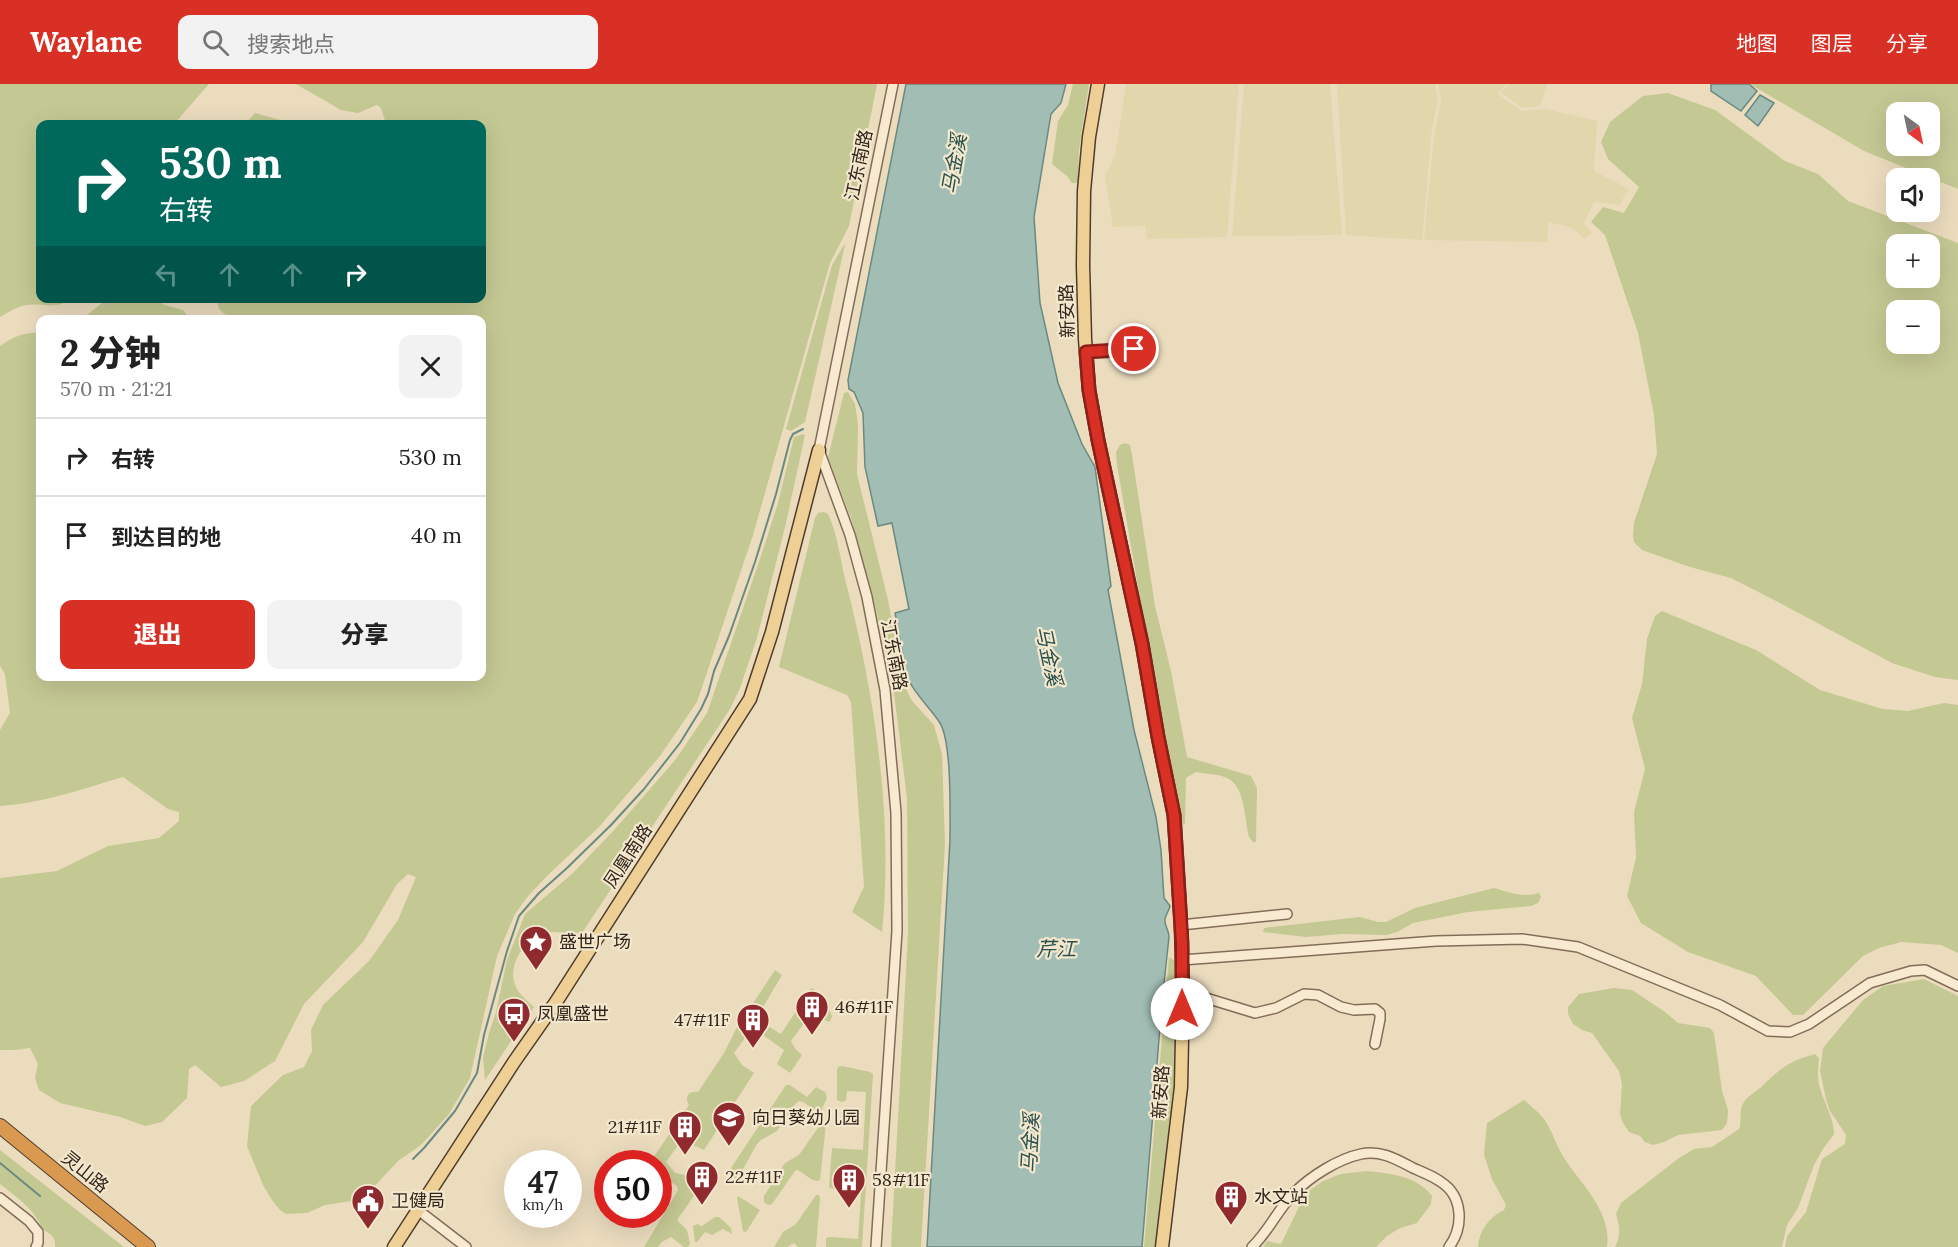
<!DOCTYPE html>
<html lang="zh">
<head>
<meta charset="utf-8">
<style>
	body { margin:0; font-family:Lora,"Noto Sans SC",serif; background:#f2f2f2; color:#222; height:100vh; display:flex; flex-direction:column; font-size:22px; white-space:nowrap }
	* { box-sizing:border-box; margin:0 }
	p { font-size:20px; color:#767676 }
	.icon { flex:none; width:33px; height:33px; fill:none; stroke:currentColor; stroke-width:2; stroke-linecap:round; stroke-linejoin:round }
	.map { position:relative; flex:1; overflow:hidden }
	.side { position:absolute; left:36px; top:231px; width:450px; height:366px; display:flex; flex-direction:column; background:#fff; border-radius:12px; box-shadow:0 6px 24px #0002 }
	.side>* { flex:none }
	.hud { position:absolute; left:36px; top:36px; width:450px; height:183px; border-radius:12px; box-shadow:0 6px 24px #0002; background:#00695c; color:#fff; overflow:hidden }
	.needle { width:39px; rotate:147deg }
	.tools { position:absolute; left:1886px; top:18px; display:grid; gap:12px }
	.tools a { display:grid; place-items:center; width:54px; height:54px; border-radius:12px; background:#fff; box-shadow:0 6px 24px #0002; font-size:30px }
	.speed { position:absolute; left:504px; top:1066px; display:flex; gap:12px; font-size:30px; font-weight:700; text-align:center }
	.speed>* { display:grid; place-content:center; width:78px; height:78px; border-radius:50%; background:#fff; box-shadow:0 6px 24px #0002; line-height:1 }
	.speed small { font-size:15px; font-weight:400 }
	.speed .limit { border:9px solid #d22; background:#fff; color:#111 }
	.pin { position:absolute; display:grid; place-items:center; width:51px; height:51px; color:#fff; margin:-26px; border:3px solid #fff; border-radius:50%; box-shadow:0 2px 6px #0007 }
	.me { position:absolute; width:66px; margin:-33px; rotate:0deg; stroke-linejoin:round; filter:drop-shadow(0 0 4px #0008) }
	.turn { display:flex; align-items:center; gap:21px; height:126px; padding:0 24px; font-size:27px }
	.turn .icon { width:78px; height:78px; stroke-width:2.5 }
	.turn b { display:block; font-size:42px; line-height:51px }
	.lanes { display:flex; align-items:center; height:57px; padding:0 24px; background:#0003; justify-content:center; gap:30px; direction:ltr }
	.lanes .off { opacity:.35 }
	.round { display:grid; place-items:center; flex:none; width:63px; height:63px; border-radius:12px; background:#f2f2f2 }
	.head { display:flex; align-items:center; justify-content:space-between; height:102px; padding:0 24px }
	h1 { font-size:36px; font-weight:800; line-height:45px }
	.button { display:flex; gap:12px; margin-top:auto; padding:12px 24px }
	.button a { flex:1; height:69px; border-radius:12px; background:#d93025; color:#fff; font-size:24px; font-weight:800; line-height:69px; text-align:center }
	.button a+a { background:#f2f2f2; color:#222 }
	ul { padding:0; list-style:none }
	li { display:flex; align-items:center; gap:18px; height:78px; padding:0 24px; border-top:2px solid #e0e0e0 }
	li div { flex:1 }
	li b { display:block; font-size:22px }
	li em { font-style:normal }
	header { display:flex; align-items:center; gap:36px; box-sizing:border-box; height:84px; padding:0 30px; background:#d93025; color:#fff }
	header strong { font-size:28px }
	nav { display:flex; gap:33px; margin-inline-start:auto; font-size:21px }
	.search { width:420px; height:54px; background:#f2f2f2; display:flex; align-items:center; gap:15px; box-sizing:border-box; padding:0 21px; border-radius:12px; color:#767676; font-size:22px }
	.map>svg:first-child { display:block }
</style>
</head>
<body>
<header>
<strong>Waylane</strong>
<div class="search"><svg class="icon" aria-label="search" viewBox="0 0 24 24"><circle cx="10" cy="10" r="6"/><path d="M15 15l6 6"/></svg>搜索地点</div>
<nav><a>地图</a><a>图层</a><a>分享</a></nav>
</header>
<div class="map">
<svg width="1958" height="1163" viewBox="0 0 1958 1163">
	<rect width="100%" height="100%" fill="#ebdcbe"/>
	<g fill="#e1d6ac">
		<polygon points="1126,0 1239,0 1227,153 1148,155 1145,142 1113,143 1105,92 1115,72"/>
		<polygon points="1244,0 1330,0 1342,151 1232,152"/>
		<polygon points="1337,0 1435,0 1438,16 1432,44 1422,156 1346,151"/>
		<polygon points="1438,0 1506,0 1497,10 1522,27 1545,25 1597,37 1594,87 1629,105 1619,121 1594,118 1584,139 1592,150 1584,154 1572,144 1548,138 1547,158 1424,156 1434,53 1441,16"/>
		<polygon points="1509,0 1547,0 1540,22 1522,24 1501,8"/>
	</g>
	<g fill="#c4c893" fill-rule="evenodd">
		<path d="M0,0H209L174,40H40V214L71,215C55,226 45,219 28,221C17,222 9,228 0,233Z"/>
		<path d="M296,0H877L849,142L830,179L753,451L697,618L660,672L599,743L548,791L528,812L515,830L497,872L470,994L449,1030L421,1061L398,1077L369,1108L352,1117L325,1121L307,1129L286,1130L280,1126L272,1116L263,1101L247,1062L251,1022L283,991L304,983L312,967L311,946L323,921L369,877L398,836L416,793L408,790L397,800L363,858L304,920L275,977L244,997L221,1003L195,981L189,985L187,1014L162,1038L145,1042L120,1033L60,1019L39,1006L35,994L38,980L30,964L15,966H0V794L57,787L108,762L159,754L179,737V728L168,725L123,693C82,705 43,719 0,722V646L10,629L5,590L0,582V262C13,253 24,248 40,249V592H482V236L230,235L219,225L216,215L482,214V40H386L381,24L377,21L358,29L341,26Z"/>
		<polygon points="1073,0 1089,0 1079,66 1078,97 1076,99 1072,99 1067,92 1052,80 1058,37 1068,21"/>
		<path d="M1750,0H1958V105L1864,67ZM1896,28H1929V62H1896Z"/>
		<path d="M1668,9L1715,26L1785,77L1818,90L1848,117L1958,159V596L1935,593L1892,579L1776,517L1731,494L1690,483L1642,466L1634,458L1633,451L1634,439L1657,370L1654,331L1638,249L1605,151L1591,138L1603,123L1624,129L1639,103L1608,75L1601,58L1610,38L1643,12ZM1896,160H1929V194H1896ZM1896,226H1929V260H1896Z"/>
		<polygon points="255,29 295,40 245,40"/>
		<polygon points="844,161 845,161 805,338 791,347 786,345 832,181"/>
		<polygon points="107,215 152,215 165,221 183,226 190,235 82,235"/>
		<polygon points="848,308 855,320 858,341 857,390 888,516 904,601 912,617 934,641 942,670 945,760 921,1163 891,1163 908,849 907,715 893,600 876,525 852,437 828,373 844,309"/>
		<path d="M803,350L805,351L786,439L757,554L740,604L730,625L578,855C570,852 563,848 555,848C531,847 506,877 515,901C518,909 527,917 534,923L485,996L483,974L489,949L496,928L507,876L525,830L573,789L616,744L676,675L707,629L761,472L778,419L794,353Z"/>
		<path d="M1125,359L1130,361L1132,371L1155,522L1171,587L1187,673L1251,692L1257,704L1256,758H1253L1249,753C1245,737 1245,704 1229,695C1220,690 1206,690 1196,688L1186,694L1185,740L1182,741L1179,737L1148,577L1136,491L1117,381L1116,368L1120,361Z"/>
		<path d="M823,428L827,429C836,443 841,477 845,495C874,607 894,732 882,848L852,828L864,803L851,618L847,611L779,583L815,434L818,429Z"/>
		<polygon points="1662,527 1756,566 1820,606 1883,625 1908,627 1944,619 1958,621 1958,869 1941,861 1901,858 1879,864 1863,872 1803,931 1793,931 1756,892 1688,868 1641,839 1627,812 1636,773 1634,728 1645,685 1632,634 1642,600 1647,555 1655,532"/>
		<path d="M1494,804C1508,808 1524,814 1539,809L1541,813L1538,819L1531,822L1468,828L1413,839L1397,848L1387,851L1342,850L1306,853L1263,848L1264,844L1360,833L1378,838H1386L1415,824Z"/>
		<polygon points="1169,873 1175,877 1177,957 1176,1011 1156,1163 1144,1163"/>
		<path d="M775,886L782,891L756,935L781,950L811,904C822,908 827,922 832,932L830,938L822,935L816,939L808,938L802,942L791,957L796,966L802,971L790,989L777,980L784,966L760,949L750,947L734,969L742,981L754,989L704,1066L682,1056L666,1078L675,1089L685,1091L694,1083H699L707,1091L705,1096L677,1136L687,1146L690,1160L688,1163H684L671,1153L662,1158L658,1163H644L678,1106L677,1102L668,1096L659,1086L658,1080H649L689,1021C684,1013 689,1006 698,1008L724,969L736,945Z"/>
		<polygon points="1924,895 1958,912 1958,1163 1785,1163 1787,1152 1806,1128 1822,1075 1845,1060 1846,1051 1830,1027 1826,1015 1820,987 1823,964 1863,916 1883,902"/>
		<polygon points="1614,904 1632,906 1665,928 1678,939 1710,944 1714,949 1722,1007 1728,1026 1727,1039 1722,1046 1678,1051 1664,1058 1653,1061 1645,1058 1640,1052 1629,1048 1623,1039 1620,1030 1622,1000 1619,987 1592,949 1582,946 1573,940 1568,930 1568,923 1579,910"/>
		<path d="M1815,970L1819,974C1818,984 1817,994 1820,1004C1824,1019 1834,1034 1834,1050L1823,1065L1814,1081L1798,1124L1787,1141L1782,1163H1615C1621,1151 1620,1143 1616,1130L1621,1119L1679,1074L1694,1065L1712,1063L1739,1045C1742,1038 1739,1029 1742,1022C1745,1014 1752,1010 1759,1005C1781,985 1784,979 1815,970Z"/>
		<polygon points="842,982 870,988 873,990 862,1163 826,1163 826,1154 830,1153 858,1155 862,1096 842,1095 841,1104 832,1105 829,1103 832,1064 863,1066 866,1008 847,1007 846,1016 842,1018 837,1016 837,987 838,983"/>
		<polygon points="786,1001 790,1001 807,1013 816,1003 825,1008 827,1014 820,1029 803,1018 799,1017 796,1019 777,1047 761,1056 757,1060 738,1094 733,1095 730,1088 731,1084"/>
		<path d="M1524,1016C1530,1022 1539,1028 1544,1035C1553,1048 1557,1064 1566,1077C1583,1102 1612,1129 1607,1163H1478C1479,1147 1489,1133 1504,1126L1506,1121L1492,1095L1484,1071L1487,1039Z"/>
		<path d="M822,1038L826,1040L820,1096L817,1097C809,1096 805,1089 797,1086L795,1087L772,1120L768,1121L764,1118V1112L785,1079L799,1071Z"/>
		<path d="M0,1066L124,1163H55C56,1153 51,1150 42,1145C34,1124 17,1114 0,1100Z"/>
		<path d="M1367,1087C1391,1090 1416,1091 1432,1112L1431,1120L1417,1139L1400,1144L1387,1152L1376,1163H1263L1267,1157L1281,1160L1298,1125L1302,1112L1323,1097L1341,1090Z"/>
		<polygon points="816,1111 819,1111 820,1115 816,1163 798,1163 794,1159 787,1163 774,1163 783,1148 796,1140"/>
		<polygon points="738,1112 760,1126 746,1148 743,1147 737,1114"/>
		<polygon points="715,1133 719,1133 731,1144 732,1150 723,1145 712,1151 705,1148 697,1158 695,1158 693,1142 697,1140 702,1142"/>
	</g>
	<g fill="#a1bdb4" stroke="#6a8a81" stroke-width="1.5">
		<path d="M906,0H1066L1061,19L1051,30L1034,133L1040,219L1058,299L1082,360L1095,383L1111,502L1108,506L1134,646L1156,733L1161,766L1164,814L1170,822C1169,827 1166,830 1165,835C1164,841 1169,846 1169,853L1162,918L1142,1163H927L950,756C950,730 952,659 940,639C930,623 915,611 907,593L895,529L909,525L892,439L878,442L865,383L863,329L854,308L849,305L848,296Z"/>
		<polygon points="1711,0 1749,0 1757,7 1741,27 1711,7"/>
		<polygon points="1760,11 1774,19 1758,42 1745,31"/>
	</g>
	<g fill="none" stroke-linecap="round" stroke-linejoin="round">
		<g stroke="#6a8a81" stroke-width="2">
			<polyline points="413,1075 424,1064 455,1027 477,989 484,951 507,867 519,832 539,809 567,784 611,741 644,705 680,659 701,625 708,610 714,587 729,552 755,478 776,410 790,356 793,350 803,345"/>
			<polyline points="0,1079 40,1112"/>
		</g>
		<g stroke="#836d58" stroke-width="12">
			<g id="minor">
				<polyline points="1086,268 1134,265"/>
				<polyline points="1181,841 1287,830"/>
				<polyline points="1182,876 1436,857 1522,855 1578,863 1720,921 1768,947 1790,948 1809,940 1870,899 1911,887 1925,886 1958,902"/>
				<polyline points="1183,907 1255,929 1276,924 1304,910 1318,911 1341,923 1354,926 1375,925 1380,929 1380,935 1375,960"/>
				<polyline points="0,1114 29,1137 38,1148 38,1159 36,1163"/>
				<polyline points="418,1126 466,1163"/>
				<polyline points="876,1163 897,847 896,729 885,606 867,513 850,451 819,366 893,0"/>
				<path d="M1252,1163C1269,1147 1278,1125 1294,1109C1311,1092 1338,1075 1361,1070C1381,1066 1396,1075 1413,1084C1422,1088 1433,1092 1441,1098C1463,1112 1464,1143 1449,1163"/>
			</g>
		</g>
		<g stroke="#503c2c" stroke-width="15">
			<g id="major">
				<polyline points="1098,0 1089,53 1084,107 1083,181 1085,255 1089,306 1098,356 1142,559 1158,653 1174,731 1181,841 1183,907 1181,1003 1162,1163"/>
				<polyline points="394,1163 514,978 556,918 750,615 772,548 819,366"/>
			</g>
		</g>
		<g stroke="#503c2c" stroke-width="16">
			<polyline id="highway" points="0,1042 148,1163"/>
		</g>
		<use href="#minor" stroke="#f7ead1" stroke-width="9"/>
		<use href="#major" stroke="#eed096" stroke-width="12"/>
		<use href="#highway" stroke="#d99951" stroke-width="14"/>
	</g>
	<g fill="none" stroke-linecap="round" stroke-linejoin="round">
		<g stroke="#8d1f18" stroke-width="15">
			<polyline id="route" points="1134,265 1086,268 1089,306 1098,356 1142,560 1158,653 1174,731 1182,859 1182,925"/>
		</g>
		<use href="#route" stroke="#d93025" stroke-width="10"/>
	</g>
	<defs>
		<g id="sight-pin" transform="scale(1.725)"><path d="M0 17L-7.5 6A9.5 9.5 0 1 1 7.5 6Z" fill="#8f2a2e" stroke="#f3e7cd"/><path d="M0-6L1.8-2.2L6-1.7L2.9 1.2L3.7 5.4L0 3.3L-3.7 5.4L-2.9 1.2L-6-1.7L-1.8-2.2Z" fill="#fff"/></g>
		<g id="building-pin" transform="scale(1.725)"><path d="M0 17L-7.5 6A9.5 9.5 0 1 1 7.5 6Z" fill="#8f2a2e" stroke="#f3e7cd"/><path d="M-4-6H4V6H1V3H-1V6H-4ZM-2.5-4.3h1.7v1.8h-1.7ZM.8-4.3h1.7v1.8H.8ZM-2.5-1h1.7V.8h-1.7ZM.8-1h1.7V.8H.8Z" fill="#fff"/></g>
		<g id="bus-pin" transform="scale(1.725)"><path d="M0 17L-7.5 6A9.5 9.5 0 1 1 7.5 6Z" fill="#8f2a2e" stroke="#f3e7cd"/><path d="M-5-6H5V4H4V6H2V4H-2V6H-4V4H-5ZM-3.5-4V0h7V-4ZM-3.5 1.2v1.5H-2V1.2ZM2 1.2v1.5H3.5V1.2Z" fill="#fff"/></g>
		<g id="school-pin" transform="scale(1.725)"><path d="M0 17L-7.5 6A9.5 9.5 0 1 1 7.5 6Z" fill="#8f2a2e" stroke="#f3e7cd"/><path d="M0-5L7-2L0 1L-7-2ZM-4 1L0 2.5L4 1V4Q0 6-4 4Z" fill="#fff"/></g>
		<g id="civic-pin" transform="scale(1.725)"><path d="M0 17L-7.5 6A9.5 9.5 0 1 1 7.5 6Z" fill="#8f2a2e" stroke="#f3e7cd"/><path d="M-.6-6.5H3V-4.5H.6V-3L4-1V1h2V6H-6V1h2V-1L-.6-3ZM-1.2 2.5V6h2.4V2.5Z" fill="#fff"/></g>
	</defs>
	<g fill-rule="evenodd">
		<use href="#sight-pin" x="536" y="858"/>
		<use href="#building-pin" x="812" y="923"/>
		<use href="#bus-pin" x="514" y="930"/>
		<use href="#building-pin" x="753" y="936"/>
		<use href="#school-pin" x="729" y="1034"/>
		<use href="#building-pin" x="685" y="1043"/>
		<use href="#building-pin" x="702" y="1093"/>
		<use href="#building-pin" x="849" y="1096"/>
		<use href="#building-pin" x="1231" y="1113"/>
		<use href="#civic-pin" x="368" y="1117"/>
	</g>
	<g text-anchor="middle" stroke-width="4.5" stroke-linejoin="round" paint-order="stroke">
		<g font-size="18" fill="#33261c" stroke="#f3e7cd">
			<text transform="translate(859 81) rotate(-78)" y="6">江东南路</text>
			<text transform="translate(1067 227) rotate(-92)" y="6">新安路</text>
			<text transform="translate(894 571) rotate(79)" y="6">江东南路</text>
			<text transform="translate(628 772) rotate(-57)" y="6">凤凰南路</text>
			<text transform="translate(1161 1008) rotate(-86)" y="6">新安路</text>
			<text transform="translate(85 1088) rotate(39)" y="6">灵山路</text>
		</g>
		<g font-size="18" fill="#33261c" stroke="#f3e7cd" text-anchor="start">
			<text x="559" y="864">盛世广场</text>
			<text x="835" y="929">46#11F</text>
			<text x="537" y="936">凤凰盛世</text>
			<text x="730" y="942" text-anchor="end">47#11F</text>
			<text x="752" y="1040">向日葵幼儿园</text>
			<text x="662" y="1049" text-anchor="end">21#11F</text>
			<text x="725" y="1099">22#11F</text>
			<text x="872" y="1102">58#11F</text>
			<text x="1254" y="1119">水文站</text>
			<text x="391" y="1123">卫健局</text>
		</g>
		<g font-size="20" font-style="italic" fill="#2b524e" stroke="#f3e7cd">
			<text transform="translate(954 80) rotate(-80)" y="7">马金溪</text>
			<text transform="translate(1049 572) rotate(78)" y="7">马金溪</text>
			<text x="1056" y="872">芹江</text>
			<text transform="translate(1030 1059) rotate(-87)" y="7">马金溪</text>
		</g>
	</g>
</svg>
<div class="tools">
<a><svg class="needle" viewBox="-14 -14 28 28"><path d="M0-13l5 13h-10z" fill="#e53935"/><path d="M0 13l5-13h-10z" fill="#767676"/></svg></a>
<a><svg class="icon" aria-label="sound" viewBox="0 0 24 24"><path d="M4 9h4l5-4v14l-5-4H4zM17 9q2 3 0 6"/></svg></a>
<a>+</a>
<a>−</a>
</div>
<div class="speed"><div>47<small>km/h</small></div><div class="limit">50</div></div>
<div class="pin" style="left:1134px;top:265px;background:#d93025"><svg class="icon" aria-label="arrive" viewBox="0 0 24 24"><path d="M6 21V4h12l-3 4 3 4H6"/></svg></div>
<svg class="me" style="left:1182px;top:925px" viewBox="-20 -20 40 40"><circle r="19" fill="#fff"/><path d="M0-13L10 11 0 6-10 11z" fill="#d93025"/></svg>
<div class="hud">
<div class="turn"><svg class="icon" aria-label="right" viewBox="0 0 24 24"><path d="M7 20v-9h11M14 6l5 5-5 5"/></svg><div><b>530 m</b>右转</div></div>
<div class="lanes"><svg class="icon off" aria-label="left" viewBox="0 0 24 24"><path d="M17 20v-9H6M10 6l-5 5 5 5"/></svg><svg class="icon off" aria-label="ahead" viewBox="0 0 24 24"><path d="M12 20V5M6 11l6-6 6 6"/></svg><svg class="icon off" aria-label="ahead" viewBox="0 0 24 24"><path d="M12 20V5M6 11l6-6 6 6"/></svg><svg class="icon" aria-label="right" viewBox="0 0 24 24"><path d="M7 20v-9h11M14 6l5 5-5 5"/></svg></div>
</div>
<section class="side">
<div class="head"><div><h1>2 分钟</h1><p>570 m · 21:21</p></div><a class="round"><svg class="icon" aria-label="close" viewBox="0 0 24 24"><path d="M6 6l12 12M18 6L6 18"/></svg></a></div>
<ul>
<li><svg class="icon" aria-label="right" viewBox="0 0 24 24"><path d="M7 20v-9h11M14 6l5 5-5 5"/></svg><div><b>右转</b></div><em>530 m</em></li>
<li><svg class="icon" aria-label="arrive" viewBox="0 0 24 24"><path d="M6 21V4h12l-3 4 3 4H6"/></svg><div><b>到达目的地</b></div><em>40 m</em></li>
</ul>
<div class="button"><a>退出</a><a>分享</a></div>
</section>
</div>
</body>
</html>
